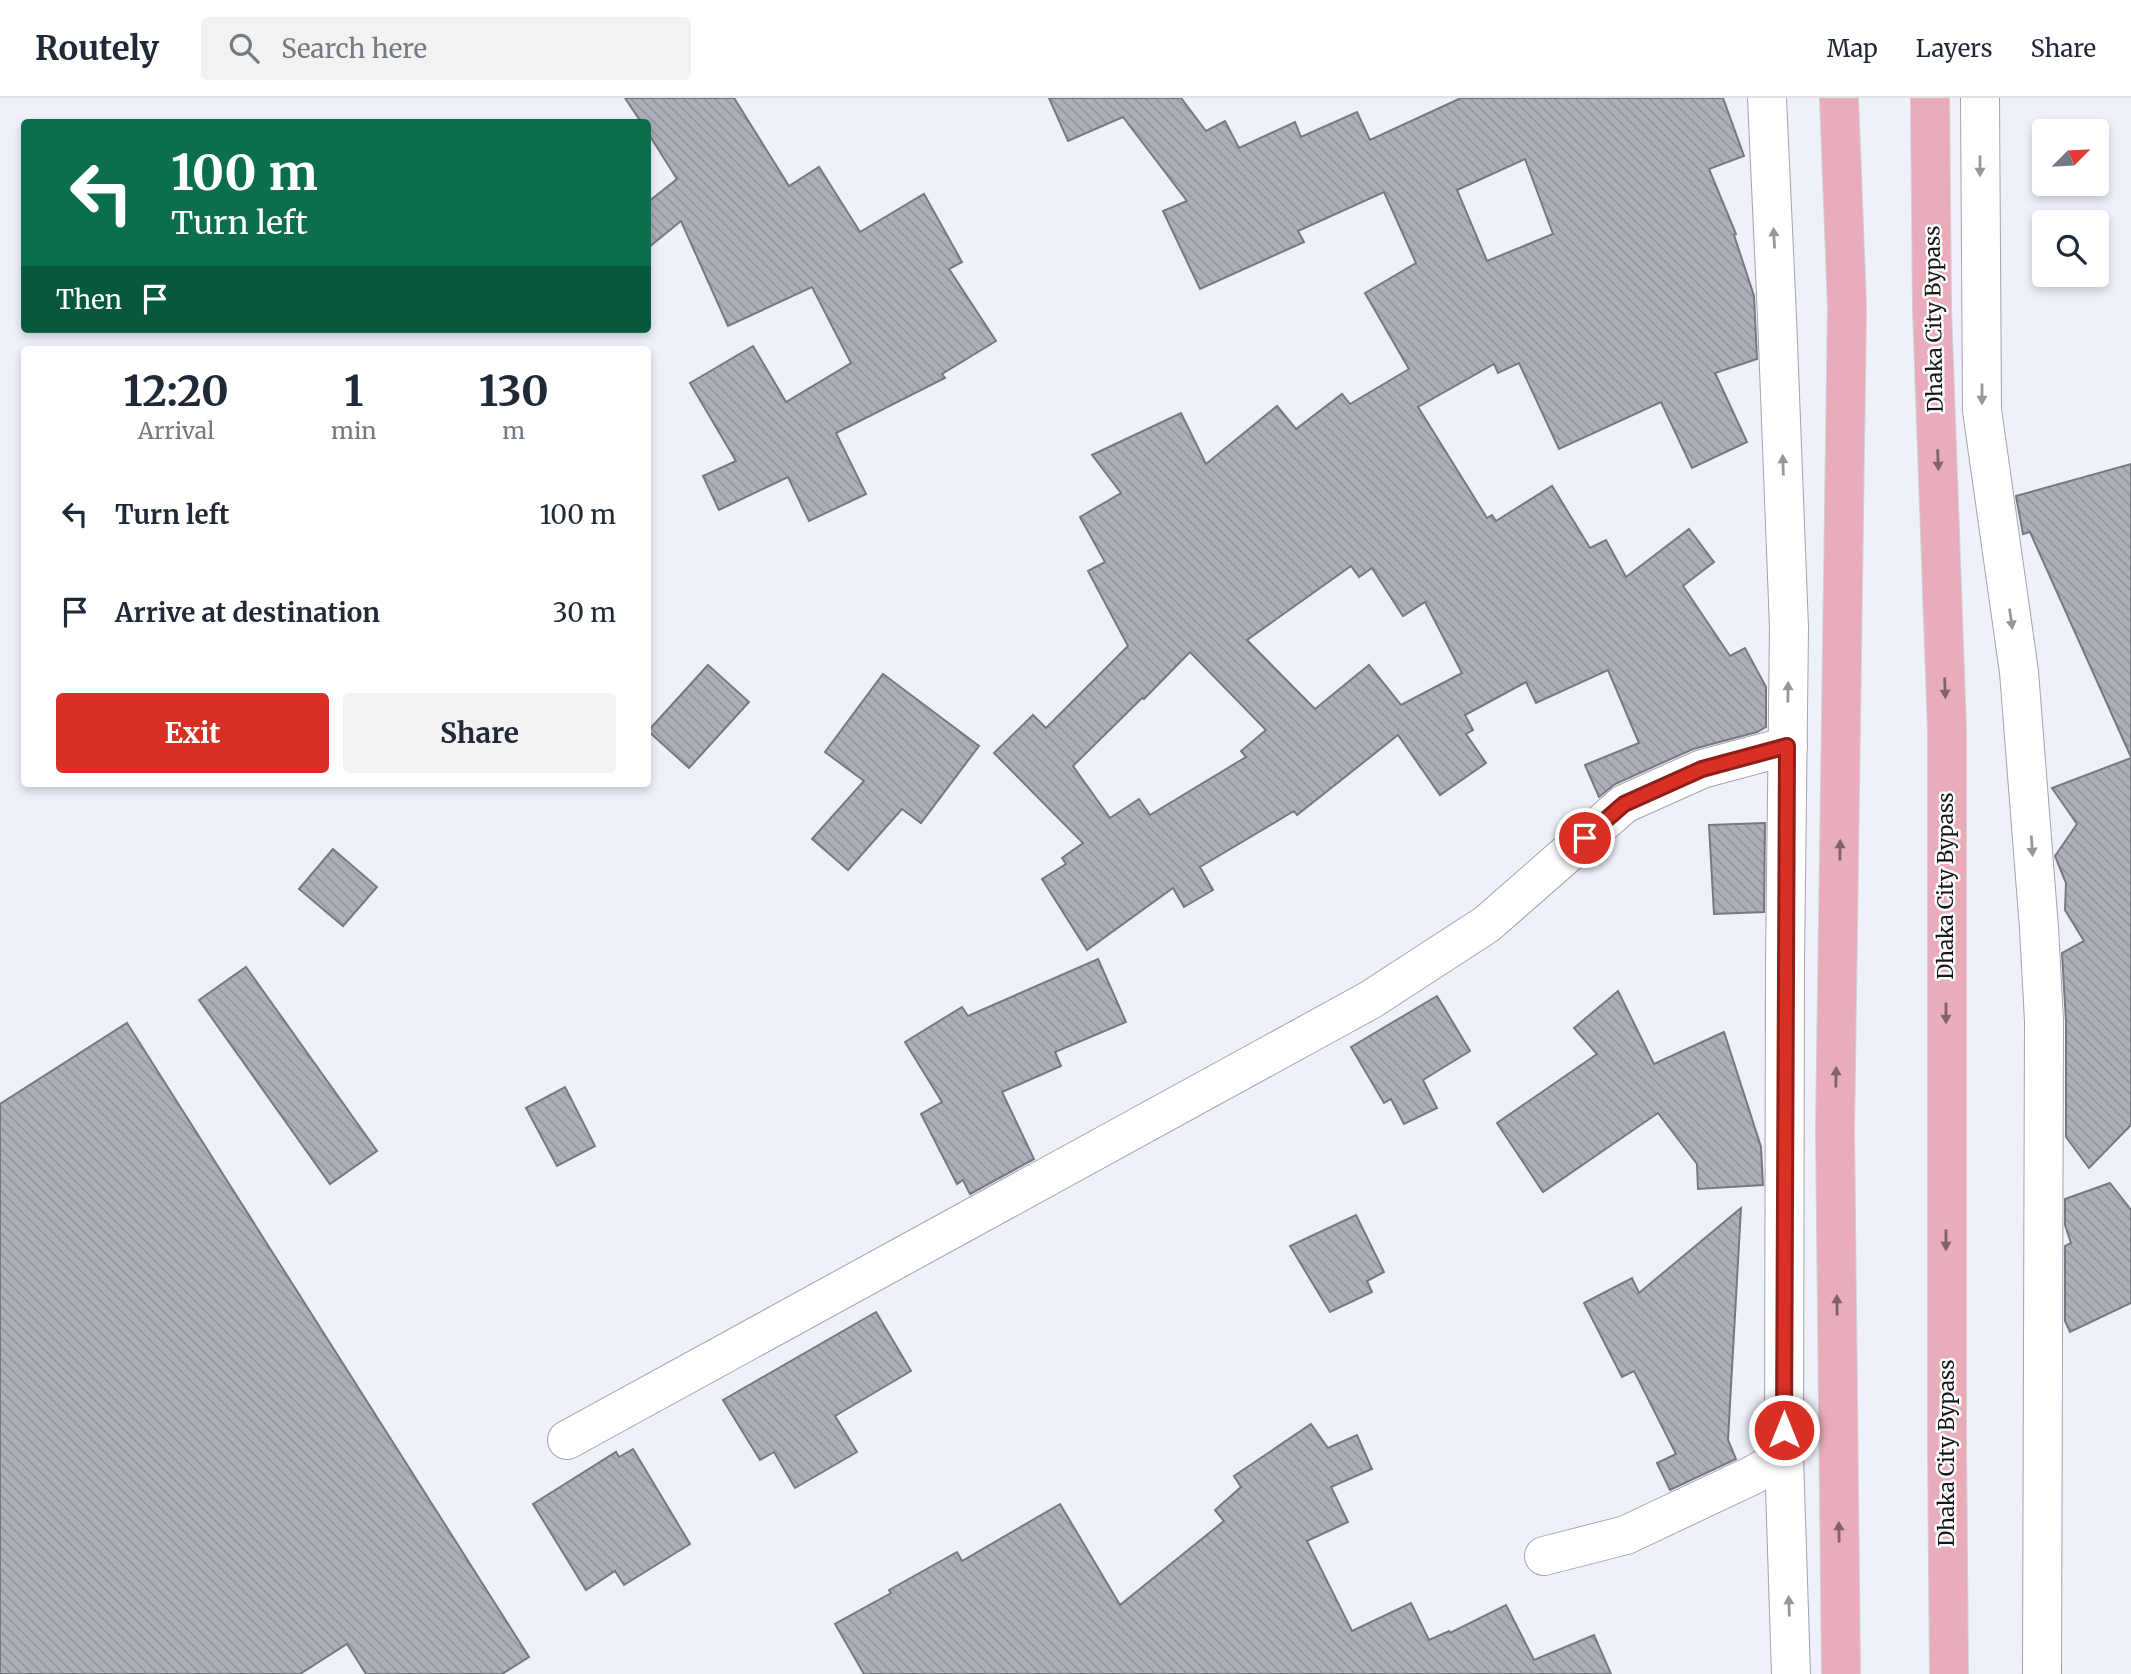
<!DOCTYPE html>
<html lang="en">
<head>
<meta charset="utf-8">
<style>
	body { margin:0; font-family:Merriweather,serif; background:#f2f2f3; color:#1f2937; height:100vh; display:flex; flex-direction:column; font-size:26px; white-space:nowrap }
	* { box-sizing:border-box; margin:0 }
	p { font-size:23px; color:#747a83 }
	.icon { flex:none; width:38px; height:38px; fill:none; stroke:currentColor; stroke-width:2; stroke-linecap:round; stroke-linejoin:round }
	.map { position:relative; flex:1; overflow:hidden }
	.drawer { position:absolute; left:21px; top:248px; width:630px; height:441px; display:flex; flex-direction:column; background:#fff; border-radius:7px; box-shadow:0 4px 10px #0003 }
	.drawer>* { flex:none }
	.hud { position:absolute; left:21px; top:21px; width:630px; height:214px; border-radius:7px; box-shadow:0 4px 10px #0003; background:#0b6e4f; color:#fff; overflow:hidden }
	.needle { width:46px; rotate:66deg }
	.buttons { position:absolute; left:2032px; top:21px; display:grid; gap:14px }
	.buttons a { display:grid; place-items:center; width:77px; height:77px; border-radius:7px; background:#fff; box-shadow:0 4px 10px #0003; font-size:35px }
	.pin { position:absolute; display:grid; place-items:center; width:60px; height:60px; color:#fff; margin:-30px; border:4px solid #fff; border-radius:50%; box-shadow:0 2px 7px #0007 }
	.me { position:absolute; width:77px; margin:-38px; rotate:0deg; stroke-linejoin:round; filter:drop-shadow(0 0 5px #0008) }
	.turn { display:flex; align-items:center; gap:24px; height:147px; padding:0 35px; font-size:32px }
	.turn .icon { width:91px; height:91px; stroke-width:2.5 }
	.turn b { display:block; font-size:49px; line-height:60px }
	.then { display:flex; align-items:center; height:66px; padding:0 35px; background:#0003; gap:14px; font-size:26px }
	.eta { display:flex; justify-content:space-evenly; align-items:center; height:119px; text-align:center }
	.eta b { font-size:42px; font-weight:700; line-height:49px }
	.primary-button { display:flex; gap:14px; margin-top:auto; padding:14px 35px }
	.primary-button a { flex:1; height:80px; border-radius:7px; background:#d93025; color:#fff; font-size:28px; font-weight:700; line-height:80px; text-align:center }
	.primary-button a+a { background:#f2f2f3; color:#1f2937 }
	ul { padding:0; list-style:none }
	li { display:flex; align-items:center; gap:21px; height:98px; padding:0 35px }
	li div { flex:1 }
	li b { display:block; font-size:26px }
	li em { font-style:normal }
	header { display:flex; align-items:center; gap:42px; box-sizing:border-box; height:98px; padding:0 35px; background:#fff; border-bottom:2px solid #e0e1e3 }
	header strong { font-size:33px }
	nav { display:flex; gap:38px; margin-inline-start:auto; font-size:24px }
	.search { width:490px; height:63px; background:#f2f2f3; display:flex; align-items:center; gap:18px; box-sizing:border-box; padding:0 24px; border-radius:7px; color:#747a83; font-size:26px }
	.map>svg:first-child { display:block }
</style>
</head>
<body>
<header>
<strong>Routely</strong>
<div class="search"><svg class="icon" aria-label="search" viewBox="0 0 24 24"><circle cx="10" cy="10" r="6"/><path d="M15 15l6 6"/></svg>Search here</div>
<nav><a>Map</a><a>Layers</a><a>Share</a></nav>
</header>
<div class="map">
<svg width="2131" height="1576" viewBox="0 0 2131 1576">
	<defs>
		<pattern id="building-back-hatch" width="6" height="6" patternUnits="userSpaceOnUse" patternTransform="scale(1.75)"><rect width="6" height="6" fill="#adafb9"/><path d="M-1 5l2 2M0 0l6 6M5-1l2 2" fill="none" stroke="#94969e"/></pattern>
	</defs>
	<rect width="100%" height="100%" fill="#eef0fa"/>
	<g fill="url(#building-back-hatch)" stroke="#777982" stroke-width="2" fill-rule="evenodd">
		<polygon points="625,0 734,0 789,88 819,69 860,134 924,96 962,164 949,171 996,243 942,276 945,280 836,335 866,396 809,423 788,379 719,412 703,378 736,363 690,285 753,248 786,304 851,265 812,189 728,228 681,123 648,150 648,104 677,81 648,35 648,24 641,24"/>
		<path d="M1049,0H1181L1206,33L1225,23L1239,50L1295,24L1301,39L1357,14L1370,42L1461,0H1723L1744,58L1709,71L1736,136L1734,137L1754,198L1757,261L1715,275L1747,344L1692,370L1661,304L1559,351L1519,265L1498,275L1494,266L1418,309L1487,420L1492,417L1496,423L1552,388L1590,450L1606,442L1626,479L1689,431L1714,464L1683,488L1730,558L1745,550L1766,589V629L1757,634L1693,651L1615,686L1599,699L1585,667L1639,645L1608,572L1536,605L1526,584L1465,617L1473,632L1466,636L1486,665L1440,697L1398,637L1297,717L1294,713L1200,769L1213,792L1184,809L1173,790L1087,852L1042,781L1066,766L1062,760L1083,745L994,655L1033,617L1046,630L1128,548L1088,473L1105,464L1080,419L1121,395L1092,357L1181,315L1206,366L1277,308L1296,331L1342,296L1350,306L1409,271L1365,195L1416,165L1384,94L1298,133L1304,144L1200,191L1163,113L1187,103L1123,19L1068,43ZM1525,61L1553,136L1487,163L1457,92ZM1351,468L1359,479L1372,470L1403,518L1425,504L1462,575L1401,607L1369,567L1315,611L1247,542ZM1190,554L1266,632L1241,653L1246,659L1150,717L1139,701L1110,720L1073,668L1142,600L1144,601Z"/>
		<polygon points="2131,366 2131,659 2030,434 2023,436 2016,398"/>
		<polygon points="708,567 749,604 689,670 648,633"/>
		<polygon points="883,576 979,648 921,725 902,711 848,772 812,741 864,683 825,654"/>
		<polygon points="2131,660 2131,1027 2089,1070 2066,1039 2066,923 2062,855 2084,843 2065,812 2066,785 2055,758 2077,726 2052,690"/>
		<polygon points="1765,725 1764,814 1714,816 1709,727"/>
		<polygon points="333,751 377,789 343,828 299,791"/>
		<polygon points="1098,861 1126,924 1055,954 1061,968 1002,994 1034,1061 970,1096 963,1082 957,1086 921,1016 942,1004 905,944 962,909 968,918"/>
		<polygon points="246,869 377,1053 330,1086 199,902"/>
		<polygon points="1618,893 1654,966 1724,934 1761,1049 1763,1087 1698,1091 1697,1066 1658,1015 1543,1094 1497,1025 1597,956 1574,930"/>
		<polygon points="1437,898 1470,953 1423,982 1437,1010 1404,1026 1391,1001 1384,1005 1351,949"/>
		<polygon points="127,925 529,1559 502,1576 366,1576 347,1546 300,1576 0,1576 0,1006"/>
		<polygon points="565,989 595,1048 557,1068 526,1010"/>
		<polygon points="2110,1085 2131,1112 2131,1205 2070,1234 2065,1223 2065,1148 2071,1145 2065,1127 2065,1101"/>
		<polygon points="1741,1110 1728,1342 1736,1361 1670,1392 1657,1365 1676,1356 1634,1273 1622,1279 1584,1205 1632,1180 1639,1195"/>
		<polygon points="1356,1117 1384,1174 1367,1183 1372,1194 1330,1214 1290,1148"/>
		<polygon points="876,1214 911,1273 835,1318 857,1354 795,1390 774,1354 760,1362 723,1302"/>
		<polygon points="1311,1326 1328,1350 1357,1337 1372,1371 1331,1389 1348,1424 1307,1443 1352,1533 1411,1505 1429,1542 1449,1533 1450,1535 1506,1507 1534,1562 1594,1537 1611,1576 864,1576 835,1526 891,1495 889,1492 957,1454 962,1463 1060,1406 1120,1507 1224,1423 1215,1412 1241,1389 1234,1378"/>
		<polygon points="633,1351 690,1446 624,1487 615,1473 586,1492 533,1406 616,1354 619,1359"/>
	</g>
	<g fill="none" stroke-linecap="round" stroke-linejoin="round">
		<g stroke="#a2a4ae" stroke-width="40">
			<g id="minor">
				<polyline points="567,1342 1370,902 1487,826 1624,706 1702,671 1788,648"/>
				<polyline points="1544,1458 1626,1437 1753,1377 1784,1359"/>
			</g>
		</g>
		<g stroke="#a2a4ae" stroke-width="40">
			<g id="secondary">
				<polyline points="1767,0 1777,219 1789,530 1785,865 1784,1359 1791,1576"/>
				<polyline points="1980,0 1982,312 2019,574 2039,830 2044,923 2042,1576"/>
			</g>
		</g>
		<g stroke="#d0d1d1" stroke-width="40">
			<g id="trunk">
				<polyline points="1839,0 1847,209 1835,1032 1841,1576"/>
				<polyline points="1930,0 1932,211 1947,632 1947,1350 1949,1576"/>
			</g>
		</g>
		<use href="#minor" stroke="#fff" stroke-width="38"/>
		<use href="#secondary" stroke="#fff" stroke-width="38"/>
		<use href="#trunk" stroke="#e8acba" stroke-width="38"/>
	</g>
	<defs><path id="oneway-solid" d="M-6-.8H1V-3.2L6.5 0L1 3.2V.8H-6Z" transform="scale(1.75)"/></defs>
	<g fill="#969798">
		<use href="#oneway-solid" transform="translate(1980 68) rotate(90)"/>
		<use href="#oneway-solid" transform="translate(1774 140) rotate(-93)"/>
		<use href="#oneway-solid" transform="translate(1982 296) rotate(90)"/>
		<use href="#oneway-solid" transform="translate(1783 367) rotate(-92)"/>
		<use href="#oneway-solid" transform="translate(2011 521) rotate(82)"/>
		<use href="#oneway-solid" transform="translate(1788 594) rotate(-89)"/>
		<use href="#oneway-solid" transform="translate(2032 748) rotate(86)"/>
		<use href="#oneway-solid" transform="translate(1789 1508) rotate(-92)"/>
	</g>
	<g fill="#7f626a">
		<use href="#oneway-solid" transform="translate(1938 362) rotate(88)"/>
		<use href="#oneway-solid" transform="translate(1945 590) rotate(88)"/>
		<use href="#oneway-solid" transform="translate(1840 752) rotate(-89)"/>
		<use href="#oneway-solid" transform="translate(1946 915) rotate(90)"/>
		<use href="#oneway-solid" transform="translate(1836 979) rotate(-89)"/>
		<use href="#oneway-solid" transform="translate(1946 1142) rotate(90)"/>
		<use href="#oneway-solid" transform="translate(1837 1207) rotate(-91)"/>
		<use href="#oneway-solid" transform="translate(1839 1434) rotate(-91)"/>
	</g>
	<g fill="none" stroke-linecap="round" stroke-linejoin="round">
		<g stroke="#8d1f18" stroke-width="18">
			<polyline id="route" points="1585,740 1624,706 1702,671 1787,648 1784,1332"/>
		</g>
		<use href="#route" stroke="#d93025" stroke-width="12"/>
	</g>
	<g text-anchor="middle" stroke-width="5" stroke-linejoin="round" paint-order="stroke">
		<g font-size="21" fill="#16171a" stroke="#fdfdfd">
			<text transform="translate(1934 221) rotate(-91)" y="7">Dhaka City Bypass</text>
			<text transform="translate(1946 788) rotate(-90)" y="7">Dhaka City Bypass</text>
			<text transform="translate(1947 1355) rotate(-90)" y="7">Dhaka City Bypass</text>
		</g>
	</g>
</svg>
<div class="buttons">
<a><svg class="needle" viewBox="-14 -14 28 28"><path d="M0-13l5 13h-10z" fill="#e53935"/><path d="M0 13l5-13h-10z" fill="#747a83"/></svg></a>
<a><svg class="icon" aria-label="search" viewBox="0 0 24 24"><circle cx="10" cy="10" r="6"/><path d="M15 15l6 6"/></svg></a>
</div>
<div class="pin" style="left:1585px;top:740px;background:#d93025"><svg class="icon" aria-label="arrive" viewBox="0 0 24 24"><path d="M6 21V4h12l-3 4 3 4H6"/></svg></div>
<svg class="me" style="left:1784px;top:1332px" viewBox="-20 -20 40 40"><circle r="17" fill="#d93025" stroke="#fff" stroke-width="3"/><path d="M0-11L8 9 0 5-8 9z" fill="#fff"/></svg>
<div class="hud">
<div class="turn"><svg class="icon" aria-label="left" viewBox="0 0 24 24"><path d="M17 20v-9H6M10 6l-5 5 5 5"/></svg><div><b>100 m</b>Turn left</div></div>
<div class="then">Then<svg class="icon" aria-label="arrive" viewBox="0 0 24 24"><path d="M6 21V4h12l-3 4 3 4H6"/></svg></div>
</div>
<section class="drawer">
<div class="eta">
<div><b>12:20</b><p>Arrival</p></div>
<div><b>1</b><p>min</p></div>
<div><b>130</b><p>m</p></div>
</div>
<ul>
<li><svg class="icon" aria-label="left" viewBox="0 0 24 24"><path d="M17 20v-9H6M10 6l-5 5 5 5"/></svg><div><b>Turn left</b></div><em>100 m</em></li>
<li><svg class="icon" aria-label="arrive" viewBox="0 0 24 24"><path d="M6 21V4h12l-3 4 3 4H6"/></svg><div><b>Arrive at destination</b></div><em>30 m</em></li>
</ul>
<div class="primary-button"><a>Exit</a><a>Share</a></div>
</section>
</div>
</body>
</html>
